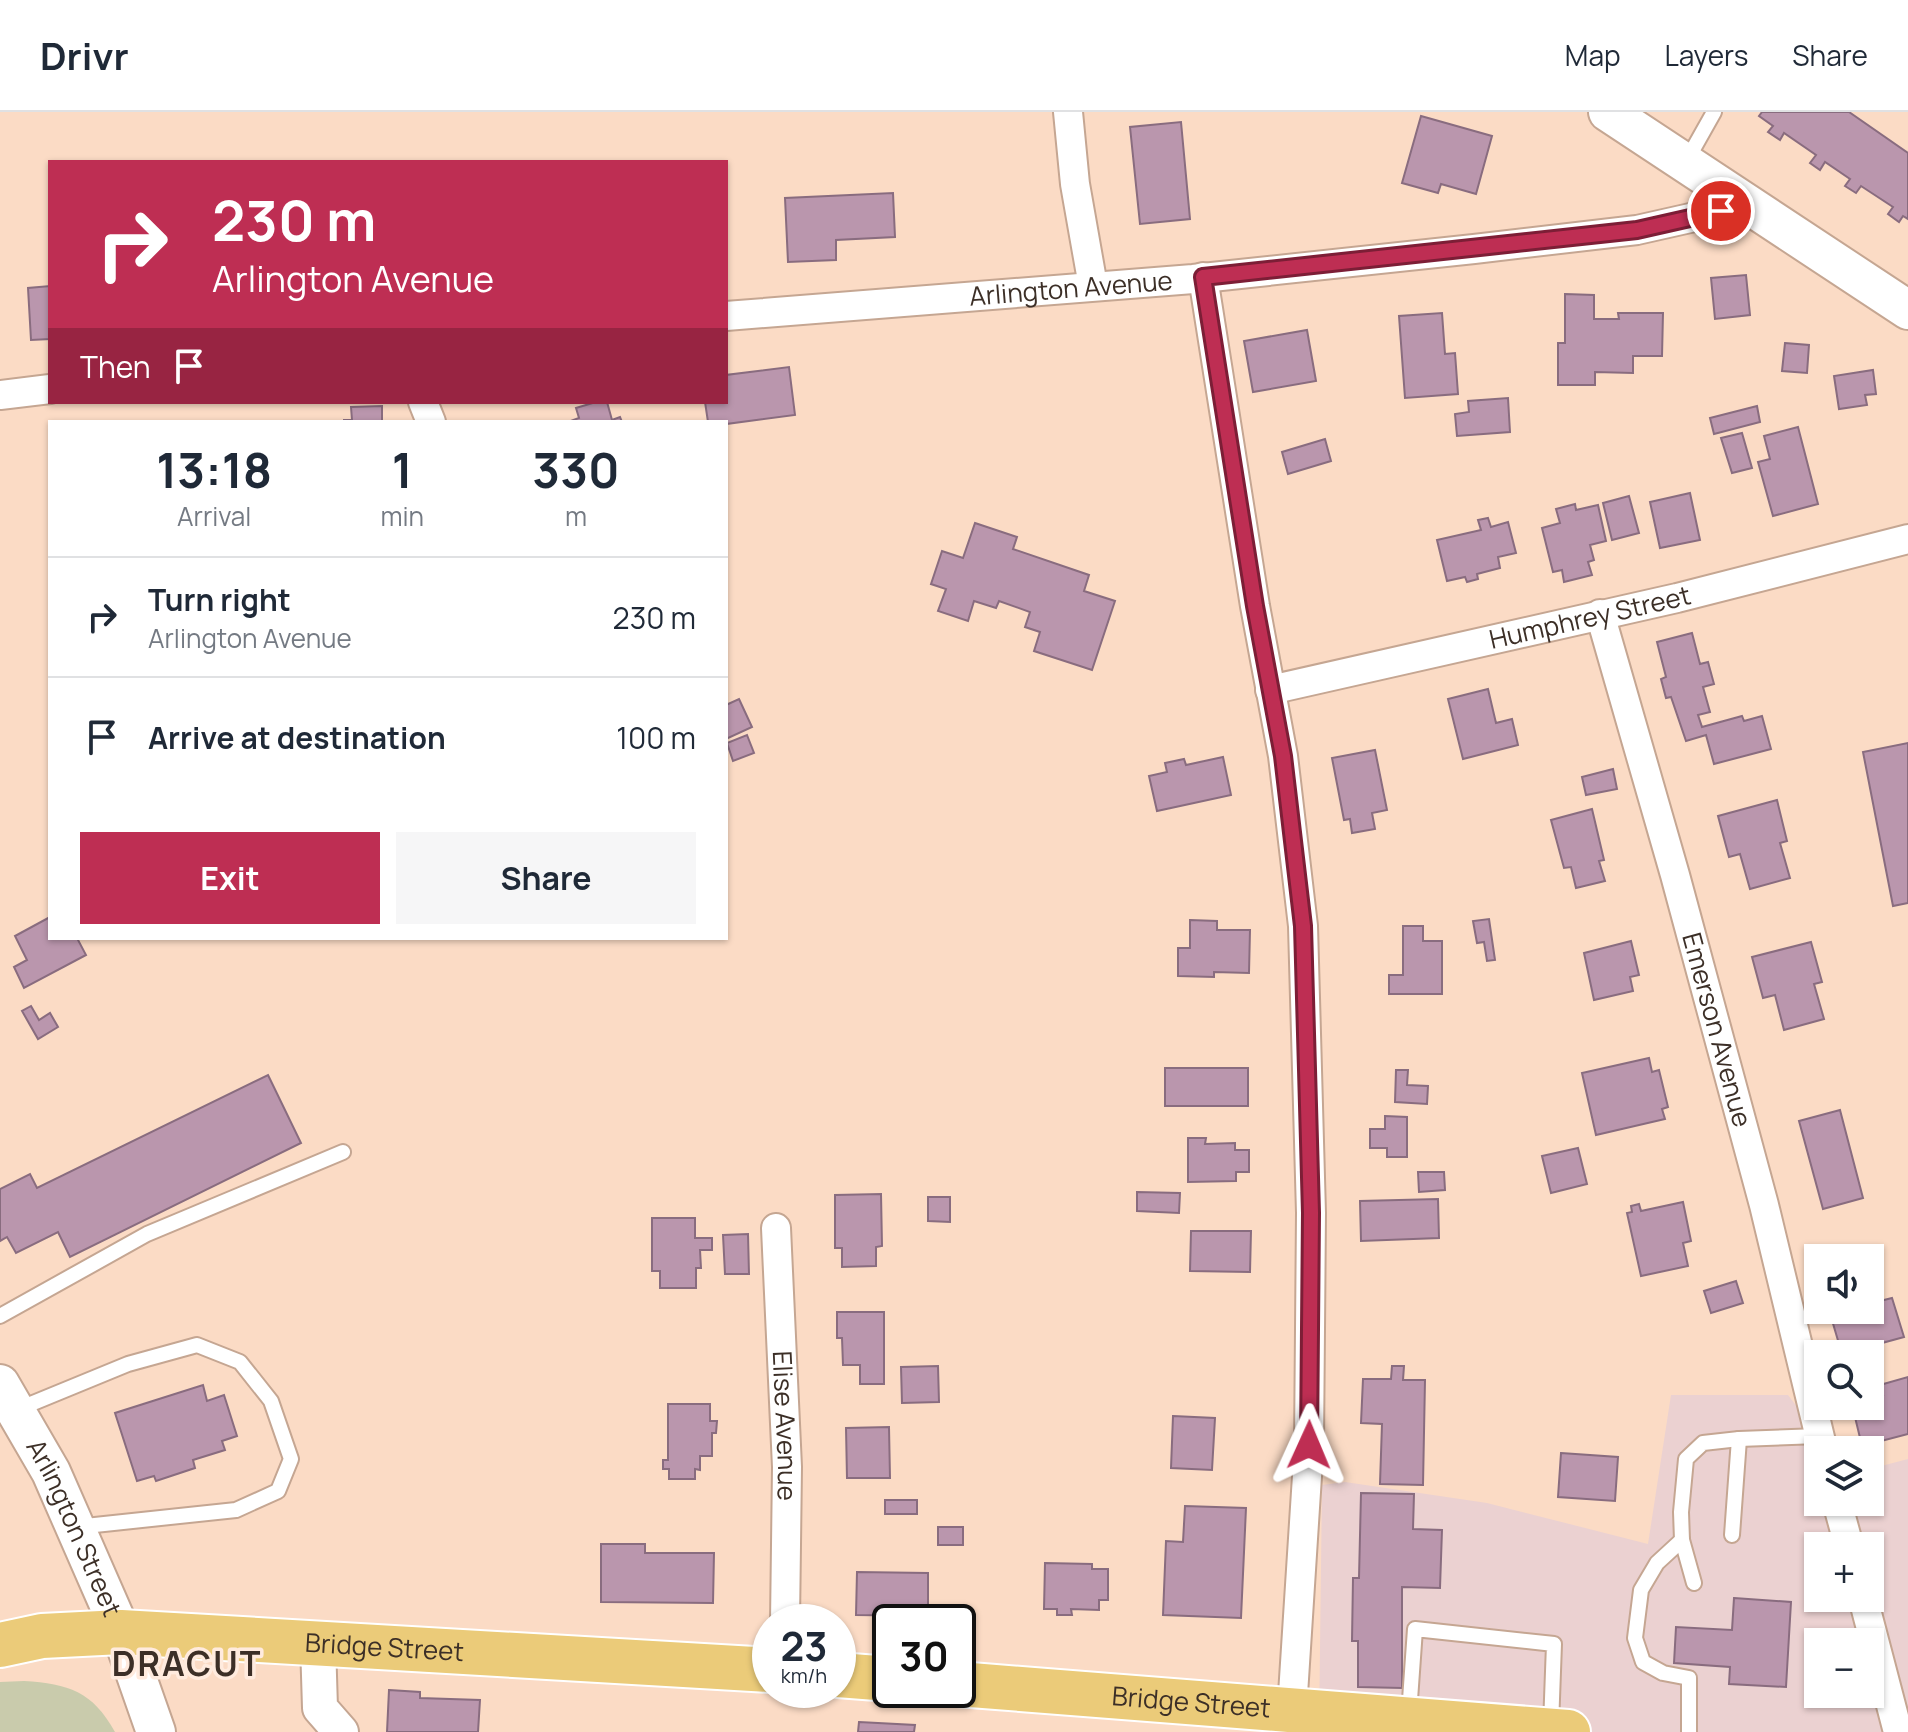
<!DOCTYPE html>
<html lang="en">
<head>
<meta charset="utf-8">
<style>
	body { margin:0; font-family:Manrope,sans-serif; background:#f6f6f7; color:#1f2937; height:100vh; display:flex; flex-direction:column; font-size:30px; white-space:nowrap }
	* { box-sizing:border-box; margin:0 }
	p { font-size:26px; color:#747a83 }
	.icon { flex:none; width:44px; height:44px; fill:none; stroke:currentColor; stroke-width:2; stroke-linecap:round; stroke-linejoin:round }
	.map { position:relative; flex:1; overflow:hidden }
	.drawer { position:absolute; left:48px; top:308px; width:680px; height:520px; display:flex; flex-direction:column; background:#fff; border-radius:0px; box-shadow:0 2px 6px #0004 }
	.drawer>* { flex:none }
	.hud { position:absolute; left:48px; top:48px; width:680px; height:244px; border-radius:0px; box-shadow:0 2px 6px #0004; background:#be2e53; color:#fff; overflow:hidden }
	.fabs { position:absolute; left:1804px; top:1132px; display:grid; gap:16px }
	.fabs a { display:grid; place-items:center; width:80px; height:80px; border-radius:0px; background:#fff; box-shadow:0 2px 6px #0004; font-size:40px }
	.speed { position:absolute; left:752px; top:1492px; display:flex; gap:16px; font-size:40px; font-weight:700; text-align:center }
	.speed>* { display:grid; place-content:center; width:104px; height:104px; border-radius:50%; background:#fff; box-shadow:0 2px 6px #0004; line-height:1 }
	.speed small { font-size:20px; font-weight:400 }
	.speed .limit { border:4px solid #111; border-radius:12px; background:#fff; color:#111 }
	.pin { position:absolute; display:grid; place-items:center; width:68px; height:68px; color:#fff; margin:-34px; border:4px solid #fff; border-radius:50%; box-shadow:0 2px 8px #0007 }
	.me { position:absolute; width:88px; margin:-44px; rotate:1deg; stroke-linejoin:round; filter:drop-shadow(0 0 6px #0008) }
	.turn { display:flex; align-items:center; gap:28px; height:168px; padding:0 32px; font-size:36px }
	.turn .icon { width:104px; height:104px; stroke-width:2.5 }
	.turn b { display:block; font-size:56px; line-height:68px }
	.then { display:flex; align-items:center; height:76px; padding:0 32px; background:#0003; gap:16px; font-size:30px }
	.eta { display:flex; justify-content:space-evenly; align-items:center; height:136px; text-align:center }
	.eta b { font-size:48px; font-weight:700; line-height:56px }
	.action { display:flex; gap:16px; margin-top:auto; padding:16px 32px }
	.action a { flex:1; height:92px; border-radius:0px; background:#be2e53; color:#fff; font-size:32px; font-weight:700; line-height:92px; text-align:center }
	.action a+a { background:#f6f6f7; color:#1f2937 }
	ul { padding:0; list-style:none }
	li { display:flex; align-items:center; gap:24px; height:120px; padding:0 32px; border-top:2px solid #e0e1e3 }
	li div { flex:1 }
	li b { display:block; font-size:30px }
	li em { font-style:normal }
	header { display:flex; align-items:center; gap:48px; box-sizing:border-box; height:112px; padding:0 40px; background:#fff; border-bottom:2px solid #e0e1e3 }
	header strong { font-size:38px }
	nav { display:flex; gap:44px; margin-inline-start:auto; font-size:28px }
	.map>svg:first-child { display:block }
</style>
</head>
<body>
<header>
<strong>Drivr</strong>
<nav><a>Map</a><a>Layers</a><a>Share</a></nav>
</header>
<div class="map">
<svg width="1908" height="1620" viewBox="0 0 1908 1620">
	<rect width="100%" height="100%" fill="#fbdbc5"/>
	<path fill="#ebd1d1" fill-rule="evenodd" d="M1671,1283H1788L1830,1338H1818V1390H1870V1357L1908,1347V1620H1319L1322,1373L1345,1370L1487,1391L1648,1432ZM1818,1434H1870V1486H1818ZM1818,1530H1870V1582H1818Z"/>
	<path fill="#c9cbac" d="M24,1569C69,1572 92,1579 115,1620H0V1570Z"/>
	<g fill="#ba96ad" stroke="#896c7f" stroke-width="2">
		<polygon points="1762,0 1849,0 1908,41 1908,107 1903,104 1899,110 1888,102 1893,95 1861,74 1856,81 1845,74 1850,67 1825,50 1820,58 1810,51 1816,43 1784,21 1780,28 1768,20 1773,14 1759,4"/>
		<polygon points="1421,4 1492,24 1476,82 1441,72 1438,81 1402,71"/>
		<polygon points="1181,10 1190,107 1140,112 1130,15"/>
		<polygon points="893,81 895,125 836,128 836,148 788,150 785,86"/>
		<polygon points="1746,163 1750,203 1715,207 1711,166"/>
		<polygon points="50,174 50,227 31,228 28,176"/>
		<polygon points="1565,182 1594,183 1594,207 1619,207 1618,201 1663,201 1662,244 1633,244 1633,261 1595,260 1595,273 1558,273 1558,231 1565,231"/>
		<polygon points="1442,201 1445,242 1455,241 1458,282 1405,286 1399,204"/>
		<polygon points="1307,218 1316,269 1253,280 1244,229"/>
		<polygon points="1785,231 1809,233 1807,261 1782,259"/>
		<polygon points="789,255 795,303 726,312 726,310 708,310 705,290 726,290 726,263"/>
		<polygon points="1873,258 1876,282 1865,283 1867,293 1839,297 1834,264"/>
		<polygon points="1508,286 1510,320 1457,324 1455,302 1469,300 1468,289"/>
		<polygon points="596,290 607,290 612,308 620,305 622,310 568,310 579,306 576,296"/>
		<polygon points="382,294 382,310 344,310 344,308 352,308 351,295"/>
		<polygon points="1757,294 1760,310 1714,322 1710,306"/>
		<polygon points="1798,315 1818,392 1773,404 1758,350 1770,347 1764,324"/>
		<polygon points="1742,321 1752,356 1732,361 1721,326"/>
		<polygon points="1325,327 1331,349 1288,362 1282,340"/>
		<polygon points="1690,381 1700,428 1660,436 1650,390"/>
		<polygon points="1629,384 1639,421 1612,428 1603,391"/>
		<polygon points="1575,392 1576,398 1598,393 1606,429 1590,433 1594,448 1588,450 1592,463 1564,470 1562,458 1553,460 1542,416 1560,411 1556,397"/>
		<polygon points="1488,406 1491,415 1508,410 1516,441 1498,445 1500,456 1477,462 1478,467 1467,470 1465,465 1447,469 1437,428 1481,418 1478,408"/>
		<polygon points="975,411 1017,425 1013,437 1089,463 1084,479 1115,489 1092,558 1034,539 1040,520 1025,515 1030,500 999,489 996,496 974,489 968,509 938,499 946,477 931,472 942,439 963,446"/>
		<polygon points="1692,521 1700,552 1708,550 1714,572 1703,575 1710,600 1698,603 1702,615 1742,604 1744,609 1762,604 1771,637 1714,652 1706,623 1686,629 1671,585 1666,586 1661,567 1666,565 1657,530"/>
		<polygon points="1488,577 1496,611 1512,607 1518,633 1463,647 1448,587"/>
		<polygon points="739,587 752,615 726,627 726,593"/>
		<polygon points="747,623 754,641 733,649 727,631"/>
		<polygon points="1908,631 1908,791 1893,794 1863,640"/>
		<polygon points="1375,638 1387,698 1372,701 1375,717 1352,721 1350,707 1344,708 1332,646"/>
		<polygon points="1223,645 1231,683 1157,699 1149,664 1167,660 1165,651 1184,647 1186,653"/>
		<polygon points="1613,657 1617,677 1586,683 1582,665"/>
		<polygon points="1777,688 1787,729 1780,731 1790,766 1750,777 1740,742 1729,745 1718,704"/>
		<polygon points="1592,697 1604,748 1599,749 1605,769 1576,776 1571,755 1564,756 1551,708"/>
		<polygon points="50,805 50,826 77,826 86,843 24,876 14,855 27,848 15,824"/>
		<polygon points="1489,807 1495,848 1487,849 1484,830 1477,831 1473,809"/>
		<polygon points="1190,808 1217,809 1217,818 1250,818 1249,861 1214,860 1214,865 1178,864 1178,836 1190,836"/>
		<polygon points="1403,814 1423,814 1423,829 1442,829 1442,882 1389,882 1389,863 1403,863"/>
		<polygon points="1631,829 1639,863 1630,865 1633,879 1594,888 1584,841"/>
		<polygon points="1811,830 1822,870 1814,872 1824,907 1784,918 1775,883 1763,886 1752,845"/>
		<polygon points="31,894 39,908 50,901 58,915 38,927 22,899"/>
		<polygon points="1649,946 1652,960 1659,958 1668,995 1662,997 1665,1007 1596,1023 1582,961"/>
		<rect x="1165" y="956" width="83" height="38"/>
		<polygon points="1396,958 1408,958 1407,973 1428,974 1427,992 1395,990"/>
		<polygon points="268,963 301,1031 70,1145 58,1120 16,1141 7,1125 0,1129 0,1077 30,1062 37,1076"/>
		<polygon points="1840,998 1863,1086 1823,1097 1799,1009"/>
		<polygon points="1385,1004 1407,1005 1407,1045 1387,1045 1387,1036 1370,1036 1370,1017 1385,1017"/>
		<polygon points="1188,1026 1206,1026 1205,1032 1235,1031 1235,1038 1249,1038 1249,1060 1236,1060 1236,1069 1188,1070"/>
		<polygon points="1578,1036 1587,1072 1551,1081 1542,1044"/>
		<polygon points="1418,1060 1444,1060 1445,1078 1419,1080"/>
		<polygon points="1137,1080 1180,1081 1179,1101 1137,1099"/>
		<polygon points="881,1082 882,1134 876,1135 876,1154 842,1155 842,1136 835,1136 835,1083"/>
		<polygon points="928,1085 950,1085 950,1110 928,1109"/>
		<polygon points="1438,1087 1439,1126 1361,1129 1360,1089"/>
		<polygon points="1683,1090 1691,1129 1683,1131 1688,1154 1641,1164 1627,1101 1632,1100 1631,1094 1639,1092 1641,1099"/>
		<polygon points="652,1106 695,1106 695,1126 712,1126 712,1138 700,1138 701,1156 696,1156 696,1176 660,1176 660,1159 652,1159"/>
		<polygon points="1191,1119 1251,1119 1250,1160 1190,1159"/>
		<polygon points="748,1122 749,1162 725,1162 723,1123"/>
		<polygon points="1736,1169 1743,1191 1711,1201 1704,1179"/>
		<polygon points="1870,1186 1872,1191 1892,1186 1904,1225 1842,1242 1829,1198 1870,1198"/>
		<polygon points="837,1200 884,1200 884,1272 860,1272 860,1253 843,1253 842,1226 837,1226"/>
		<polygon points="938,1254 939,1290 902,1291 901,1255"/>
		<polygon points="1392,1254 1404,1254 1403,1268 1425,1268 1423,1373 1380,1372 1382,1312 1361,1311 1363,1267 1391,1267"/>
		<polygon points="1908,1265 1908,1322 1862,1334 1854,1301 1861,1299 1860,1294 1870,1294 1870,1286 1883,1283 1880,1273"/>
		<polygon points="203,1273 207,1289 224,1283 237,1324 222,1329 225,1338 193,1348 195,1356 156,1369 154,1364 137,1369 115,1301"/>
		<polygon points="668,1292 710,1292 710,1309 717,1309 716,1321 712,1321 712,1344 700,1344 700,1358 695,1357 695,1367 669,1367 669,1357 663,1357 663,1348 668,1348"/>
		<polygon points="1173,1304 1215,1306 1212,1358 1171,1356"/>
		<polygon points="889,1315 890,1366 847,1366 846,1316"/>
		<polygon points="1561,1341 1618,1345 1615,1389 1558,1385"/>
		<polygon points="1361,1381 1414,1382 1413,1417 1442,1418 1440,1476 1402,1475 1402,1576 1358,1575 1358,1529 1352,1529 1353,1466 1359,1466"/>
		<rect x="885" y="1388" width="32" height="14"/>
		<polygon points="1185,1394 1246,1396 1241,1506 1163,1503 1166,1429 1183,1430"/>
		<rect x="938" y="1415" width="25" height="18"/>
		<polygon points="601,1432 645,1432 645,1441 714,1441 713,1491 601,1490"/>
		<polygon points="1045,1451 1092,1452 1092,1457 1108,1457 1108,1488 1099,1488 1099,1498 1071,1497 1072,1503 1057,1503 1057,1497 1044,1497"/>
		<polygon points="857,1460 928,1461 928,1504 856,1503"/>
		<polygon points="1734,1486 1791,1490 1786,1575 1729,1572 1730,1555 1674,1551 1676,1515 1732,1518"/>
		<polygon points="389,1578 420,1580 420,1586 480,1588 478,1620 387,1620"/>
		<polygon points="859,1610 915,1613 914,1620 858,1620"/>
	</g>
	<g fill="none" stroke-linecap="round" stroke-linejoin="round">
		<g stroke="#c5a692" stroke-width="18">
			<g id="service">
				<polyline points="1687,48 1714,0"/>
				<polyline points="0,1204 147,1122 343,1040"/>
				<polyline points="16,1298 128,1252 197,1233 240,1250 271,1289 291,1347 278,1379 236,1398 76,1415"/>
				<polyline points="1732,1423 1739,1327"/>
				<polyline points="1682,1428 1657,1451 1641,1478 1635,1526 1643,1550 1663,1561 1689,1566 1689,1620"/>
				<polyline points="1694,1471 1682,1428 1681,1400 1686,1347 1703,1331 1739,1327 1819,1324"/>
				<polyline points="1409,1602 1415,1517 1554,1532 1551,1614"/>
			</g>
		</g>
		<g stroke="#c5a692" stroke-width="32">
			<g id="minor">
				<polyline points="1068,0 1075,72 1093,174"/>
				<polyline points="1203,165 1255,494 1283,644 1303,814 1311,1101 1309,1333 1292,1598"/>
				<path id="s1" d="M726,204L1193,167L1474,137L1637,118L1748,93"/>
				<polyline points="0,283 50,277"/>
				<polyline points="423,290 431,310"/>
				<path id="s2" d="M1600,502L1675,763L1764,1093L1823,1338"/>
				<path id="s3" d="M1270,578L1677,486L1908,427"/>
				<path id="s4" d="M776,1116L787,1355L785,1510"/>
				<polyline points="1837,1390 1849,1434"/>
				<polyline points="1863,1486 1898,1620"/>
			</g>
		</g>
		<g stroke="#c5a692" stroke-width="38">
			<polyline id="tertiary" points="318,1531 320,1596 341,1620"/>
		</g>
		<g stroke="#c5a692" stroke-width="42">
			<g id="secondary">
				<polyline points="1608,0 1908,198"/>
				<path id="s5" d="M0,1272L51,1360L121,1520L156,1620"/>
			</g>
		</g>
		<g stroke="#fff" stroke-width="48">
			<g id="primary">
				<path id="s6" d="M0,1533L42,1524L121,1520L770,1558"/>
				<polyline points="838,1563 890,1567"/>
				<path id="s7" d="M958,1572L1568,1620"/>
			</g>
		</g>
		<use href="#service" stroke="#fff" stroke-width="14"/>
		<use href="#minor" stroke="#fff" stroke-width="28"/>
		<use href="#tertiary" stroke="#fff" stroke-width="34"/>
		<use href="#secondary" stroke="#fff" stroke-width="38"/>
		<use href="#primary" stroke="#ebcb79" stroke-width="44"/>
	</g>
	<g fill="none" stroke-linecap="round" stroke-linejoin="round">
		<g stroke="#7c1e36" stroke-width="20">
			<polyline id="route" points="1309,1333 1311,1101 1303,814 1283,644 1255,494 1203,165 1637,118 1721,99"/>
		</g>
		<use href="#route" stroke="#be2e53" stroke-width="14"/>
	</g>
	<g text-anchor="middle" stroke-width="7" stroke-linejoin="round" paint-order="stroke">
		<g font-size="26" fill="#3c2f27" stroke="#ffebde">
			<text dy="9" stroke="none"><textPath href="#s1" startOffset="346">Arlington Avenue</textPath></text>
			<text dy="9" stroke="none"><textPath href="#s3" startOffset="328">Humphrey Street</textPath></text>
			<text dy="9" stroke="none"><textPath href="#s2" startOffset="432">Emerson Avenue</textPath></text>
			<text dy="9" stroke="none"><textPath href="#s4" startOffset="198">Elise Avenue</textPath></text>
			<text dy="9" stroke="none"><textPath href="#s5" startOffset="162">Arlington Street</textPath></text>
			<text dy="9" stroke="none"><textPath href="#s6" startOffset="386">Bridge Street</textPath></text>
			<text dy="9" stroke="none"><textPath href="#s7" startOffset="234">Bridge Street</textPath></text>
		</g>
		<g font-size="34" font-weight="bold" letter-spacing="2" fill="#3c2f27" stroke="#ffebde">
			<text x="187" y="1564">DRACUT</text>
		</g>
	</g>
</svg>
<div class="fabs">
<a><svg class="icon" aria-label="sound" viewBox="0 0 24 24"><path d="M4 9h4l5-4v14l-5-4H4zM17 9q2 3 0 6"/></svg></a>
<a><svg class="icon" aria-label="search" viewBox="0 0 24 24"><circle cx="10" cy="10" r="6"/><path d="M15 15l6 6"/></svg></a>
<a><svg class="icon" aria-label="layers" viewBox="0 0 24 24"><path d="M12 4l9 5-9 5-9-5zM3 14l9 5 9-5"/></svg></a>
<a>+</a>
<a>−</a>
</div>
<div class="speed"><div>23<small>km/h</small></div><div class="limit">30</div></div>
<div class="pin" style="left:1721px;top:99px;background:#d93025"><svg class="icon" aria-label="arrive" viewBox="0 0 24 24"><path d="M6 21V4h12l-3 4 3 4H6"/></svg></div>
<svg class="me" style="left:1309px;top:1333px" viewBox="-20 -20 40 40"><path d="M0-17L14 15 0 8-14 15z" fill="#be2e53" stroke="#fff" stroke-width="4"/></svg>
<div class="hud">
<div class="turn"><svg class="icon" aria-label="right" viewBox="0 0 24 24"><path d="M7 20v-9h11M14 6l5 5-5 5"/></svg><div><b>230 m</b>Arlington Avenue</div></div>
<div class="then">Then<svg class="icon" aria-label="arrive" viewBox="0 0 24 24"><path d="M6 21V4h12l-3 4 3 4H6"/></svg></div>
</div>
<section class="drawer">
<div class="eta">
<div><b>13:18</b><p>Arrival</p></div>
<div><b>1</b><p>min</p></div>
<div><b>330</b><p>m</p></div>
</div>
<ul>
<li><svg class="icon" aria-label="right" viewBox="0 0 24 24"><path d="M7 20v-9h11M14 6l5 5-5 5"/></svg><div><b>Turn right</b><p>Arlington Avenue</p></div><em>230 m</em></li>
<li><svg class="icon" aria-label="arrive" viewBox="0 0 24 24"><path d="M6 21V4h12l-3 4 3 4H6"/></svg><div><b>Arrive at destination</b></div><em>100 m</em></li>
</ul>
<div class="action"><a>Exit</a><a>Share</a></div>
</section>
</div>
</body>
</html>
